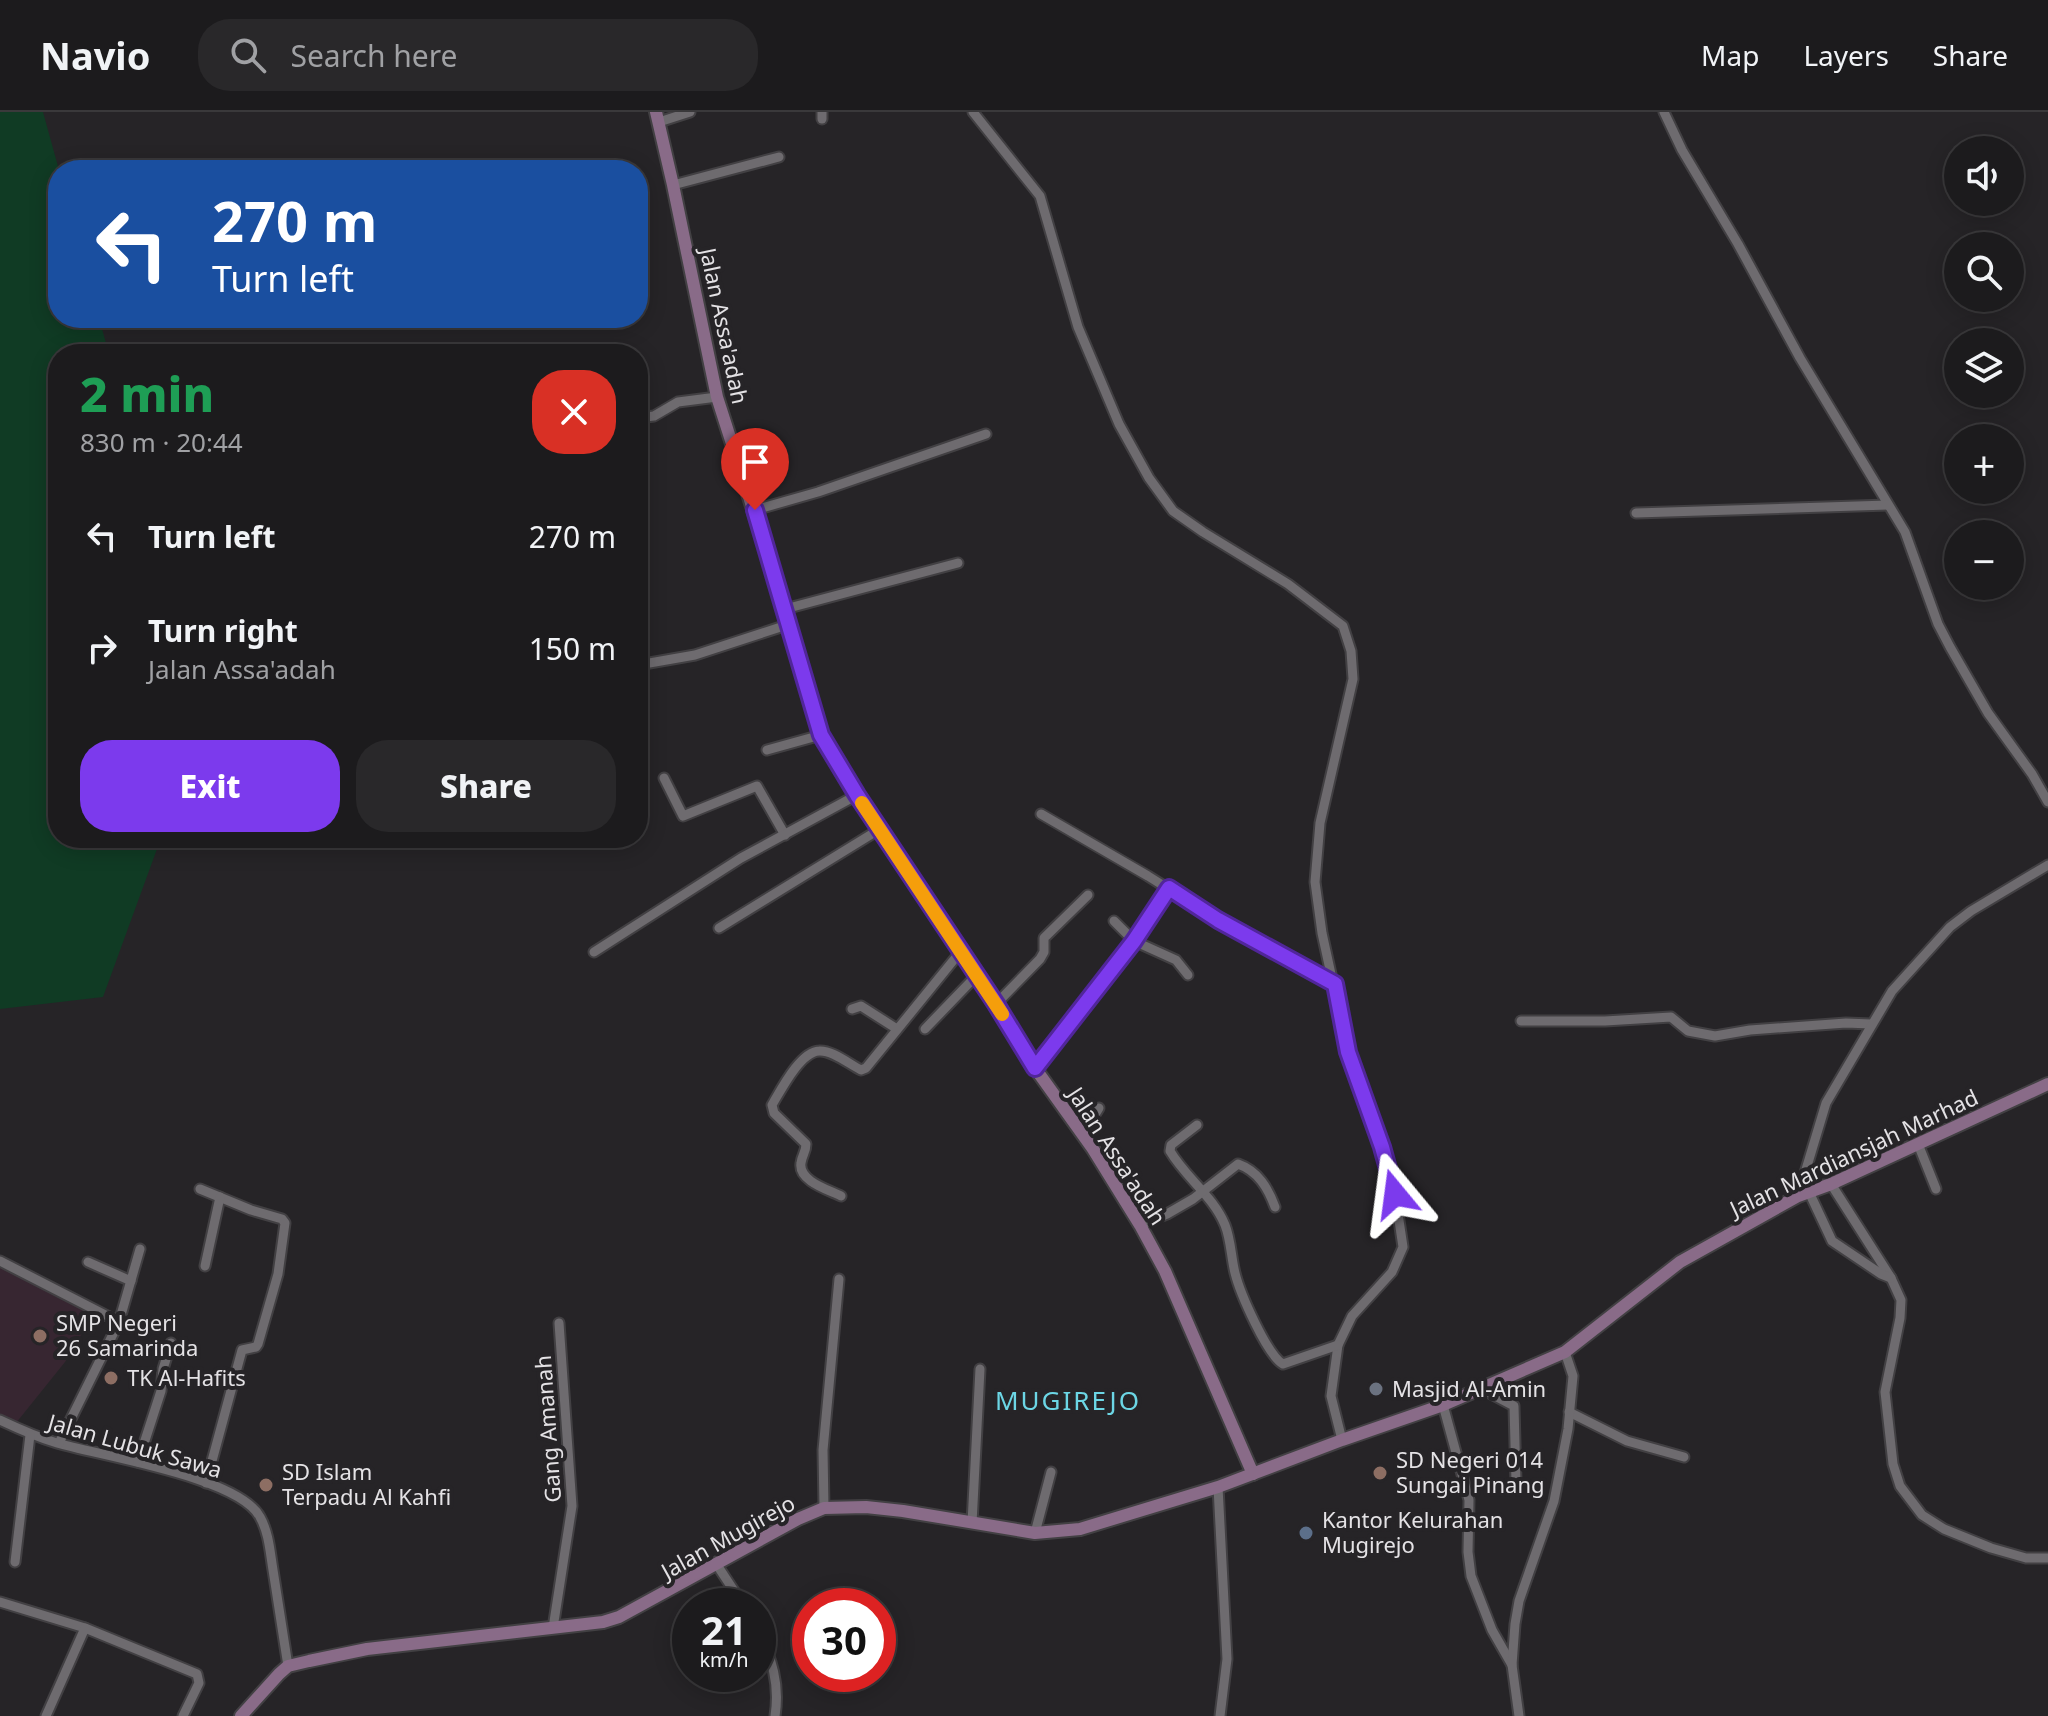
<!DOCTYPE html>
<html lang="en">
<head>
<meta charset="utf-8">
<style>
	body { margin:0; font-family:"Noto Sans",sans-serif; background:#29282a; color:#f1f3f6; height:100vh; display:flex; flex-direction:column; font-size:30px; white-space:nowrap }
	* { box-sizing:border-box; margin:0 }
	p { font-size:26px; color:#a0a1a4 }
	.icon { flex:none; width:44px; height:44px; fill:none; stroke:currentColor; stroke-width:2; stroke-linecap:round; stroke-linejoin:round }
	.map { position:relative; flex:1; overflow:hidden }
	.sheet { position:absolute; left:48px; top:232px; width:600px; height:504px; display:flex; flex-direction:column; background:#1c1b1d; border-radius:32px; box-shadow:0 4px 20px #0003,0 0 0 2px #3a393b }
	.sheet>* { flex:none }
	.top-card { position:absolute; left:48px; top:48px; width:600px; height:168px; border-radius:32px; box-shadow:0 4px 20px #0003,0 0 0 2px #3a393b; background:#1a4fa0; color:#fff; overflow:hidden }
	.controls { position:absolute; left:1944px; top:24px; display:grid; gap:16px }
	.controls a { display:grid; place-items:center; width:80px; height:80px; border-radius:50%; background:#1c1b1d; box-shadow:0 4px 20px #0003,0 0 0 2px #3a393b; font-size:40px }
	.speed { position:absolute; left:672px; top:1476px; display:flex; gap:16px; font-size:40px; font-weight:700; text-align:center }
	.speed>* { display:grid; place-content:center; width:104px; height:104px; border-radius:50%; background:#1c1b1d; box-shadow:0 4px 20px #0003,0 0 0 2px #3a393b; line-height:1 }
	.speed small { font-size:20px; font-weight:400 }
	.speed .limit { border:12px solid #d22; background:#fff; color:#111 }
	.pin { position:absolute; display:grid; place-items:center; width:68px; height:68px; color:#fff; margin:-82px -34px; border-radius:50% 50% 50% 0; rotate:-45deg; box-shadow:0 0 8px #0007 }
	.pin .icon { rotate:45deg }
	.me { position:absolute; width:88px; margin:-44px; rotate:344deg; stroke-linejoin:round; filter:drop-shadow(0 0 6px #0008) }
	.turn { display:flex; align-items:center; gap:28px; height:168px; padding:0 32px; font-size:36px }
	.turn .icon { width:104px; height:104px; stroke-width:2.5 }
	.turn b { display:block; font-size:56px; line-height:68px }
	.round { display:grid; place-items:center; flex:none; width:84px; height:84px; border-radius:32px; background:#29282a }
	.head { display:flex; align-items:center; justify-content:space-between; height:136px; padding:0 32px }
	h1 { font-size:48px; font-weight:800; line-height:60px; color:#1e9e55 }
	.primary-button { display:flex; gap:16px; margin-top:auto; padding:16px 32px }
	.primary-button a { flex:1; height:92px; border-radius:32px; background:#7c3aed; color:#fff; font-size:32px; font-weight:800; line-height:92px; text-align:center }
	.primary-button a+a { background:#29282a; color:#f1f3f6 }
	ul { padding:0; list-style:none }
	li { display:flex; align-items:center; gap:24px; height:112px; padding:0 32px }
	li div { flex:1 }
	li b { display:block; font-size:30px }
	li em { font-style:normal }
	header { display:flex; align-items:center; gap:48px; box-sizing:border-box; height:112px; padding:0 40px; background:#1c1b1d; border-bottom:2px solid #3a393b }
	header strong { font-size:38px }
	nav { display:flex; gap:44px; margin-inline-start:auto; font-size:28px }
	.search { width:560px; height:72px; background:#29282a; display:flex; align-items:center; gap:20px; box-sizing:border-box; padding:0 28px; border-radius:32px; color:#a0a1a4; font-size:30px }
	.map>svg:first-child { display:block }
</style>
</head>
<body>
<header>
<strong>Navio</strong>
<div class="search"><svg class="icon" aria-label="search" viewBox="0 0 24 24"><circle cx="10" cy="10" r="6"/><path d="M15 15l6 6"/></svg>Search here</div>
<nav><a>Map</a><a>Layers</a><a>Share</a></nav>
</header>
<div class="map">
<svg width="2048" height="1604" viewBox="0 0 2048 1604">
	<rect width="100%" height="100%" fill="#262427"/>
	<polygon fill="#372631" points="0,1145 96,1198 65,1250 16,1311 0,1305"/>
	<polygon fill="#103b24" points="0,0 43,0 59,58 58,206 99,206 109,242 58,242 58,726 161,726 103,885 0,897"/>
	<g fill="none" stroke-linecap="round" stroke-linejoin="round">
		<g stroke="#424043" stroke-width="13">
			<g id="street">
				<polyline points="973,0 1040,84 1078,215 1119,312 1149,366 1173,399 1203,420 1288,472 1343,514 1351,539 1353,567 1320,711 1315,770 1322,821 1348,940 1382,1035 1395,1082 1403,1135 1392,1160 1352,1204 1338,1233 1331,1284 1342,1328"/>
				<polyline points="1664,0 1682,38 1738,132 1800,246 1905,420 1938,512 1950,535 1988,601 2032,662 2048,690"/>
				<polyline points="822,7 822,0"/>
				<polyline points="659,10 690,0"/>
				<polyline points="673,73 779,45"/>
				<polyline points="638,306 654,304 678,290 717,285"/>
				<polyline points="755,398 818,380 986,322"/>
				<polyline points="1636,401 1888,393"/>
				<polyline points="785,497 958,451"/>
				<polyline points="638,553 695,543 790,512"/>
				<polyline points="767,638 821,623"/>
				<polyline points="664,666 683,704 757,674 785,723"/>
				<polyline points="1041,702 1148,764 1218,808 1335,872"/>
				<polyline points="1169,776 1134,829 1176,848 1188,863"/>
				<polyline points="719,816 880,717"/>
				<polyline points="594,840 741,746 857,683"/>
				<polyline points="996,892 1040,847 1044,840 1044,826 1088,783"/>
				<polyline points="852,897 861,894 897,917"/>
				<polyline points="1521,909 1605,909 1671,905 1688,919 1715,924 1750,918 1846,911 1871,912"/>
				<polyline points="925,917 977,863"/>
				<polyline points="1035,956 1134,829 1114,809"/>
				<path d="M1197,1013L1171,1033L1170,1039C1186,1066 1213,1084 1225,1113C1231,1128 1231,1145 1235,1161C1240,1181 1267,1243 1283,1252L1338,1233"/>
				<polyline points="1082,1023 1099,996"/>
				<polyline points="1918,1032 1936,1077"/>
				<polyline points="1831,1072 1891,1166 1901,1188 1900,1206 1885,1280 1893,1352 1900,1374 1922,1403 1944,1417 1991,1436 2026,1446 2048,1446"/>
				<polyline points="200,1077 251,1098 282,1107 285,1111 278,1162 258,1232 256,1235 242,1238 206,1371"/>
				<polyline points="1809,1080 1832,1129 1881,1162 1891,1166"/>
				<path d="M841,1084C829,1078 798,1069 801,1051C802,1043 806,1040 806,1032L774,1001L772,993C781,978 800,940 819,939C832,938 849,952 861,958L866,956L961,839"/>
				<polyline points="1798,1084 1826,991 1892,879 1950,815 1971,799 2048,753"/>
				<path d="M1140,1113L1167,1102L1193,1087L1238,1052C1258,1059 1268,1076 1275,1095"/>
				<polyline points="0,1149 119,1210"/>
				<polyline points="88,1150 131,1169"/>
				<polyline points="205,1154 220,1085"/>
				<polyline points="1482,1277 1514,1294 1516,1370"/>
				<polyline points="1443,1293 1469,1388 1468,1440 1471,1464 1492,1518 1512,1553"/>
				<polyline points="1569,1300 1627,1329 1684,1345"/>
				<path d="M0,1308C19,1317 37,1325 57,1331C101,1344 239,1365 260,1405C269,1421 270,1440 273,1458C278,1490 283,1522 288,1554"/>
				<polyline points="59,1331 119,1210 140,1137"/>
				<polyline points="138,1350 161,1279 163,1257 171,1231"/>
				<polyline points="1218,1375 1227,1547 1220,1604"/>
				<polyline points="824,1396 823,1338 839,1167"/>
				<polyline points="972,1411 980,1257"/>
				<polyline points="1035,1421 1051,1360"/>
				<polyline points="15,1450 30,1323"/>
				<polyline points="717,1453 744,1494"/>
				<polyline points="0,1490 85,1516 197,1562 199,1571 183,1604"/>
				<polyline points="553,1516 572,1394 559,1211"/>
				<path d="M758,1518C772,1547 780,1572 775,1604"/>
				<polyline points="46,1604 85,1516"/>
				<polyline points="1519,1604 1512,1553 1515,1512 1519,1489 1554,1389 1568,1317 1573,1264 1565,1240"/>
			</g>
		</g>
		<g stroke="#424043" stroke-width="16">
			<g id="secondary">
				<polyline points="656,0 673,73 717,285 785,497 821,623 857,683 996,892 1035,956 1093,1037 1140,1113 1165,1159 1253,1362"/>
				<polyline points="241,1604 279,1562 288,1554 309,1549 367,1537 603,1510 619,1505 798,1407 824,1396 866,1395 903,1399 1035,1421 1080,1417 1218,1375 1342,1328 1443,1293 1565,1240 1680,1150 1798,1084 1831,1072 2048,972"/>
			</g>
		</g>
		<use href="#street" stroke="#6e6b6f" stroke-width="9"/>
		<use href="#secondary" stroke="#896b88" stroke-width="12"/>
	</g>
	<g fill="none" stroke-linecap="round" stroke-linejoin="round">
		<g stroke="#51269a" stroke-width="20">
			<polyline id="route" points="755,398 821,623 857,683 996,892 1035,956 1134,829 1169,776 1218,808 1335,872 1348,940 1382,1035 1395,1082"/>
		</g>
		<use href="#route" stroke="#7c3aed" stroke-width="14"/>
		<polyline stroke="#f59e0b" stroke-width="14" points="862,691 1002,902"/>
	</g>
	<g fill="#8d6e63" stroke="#262427" stroke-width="3">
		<circle cx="40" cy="1224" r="8"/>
		<circle cx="111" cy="1266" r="8"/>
		<circle cx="1380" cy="1361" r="8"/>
		<circle cx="266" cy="1373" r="8"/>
	</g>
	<circle fill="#6b7280" stroke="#262427" stroke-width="3" cx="1376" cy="1277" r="8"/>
	<circle fill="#5c6f8a" stroke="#262427" stroke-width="3" cx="1306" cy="1421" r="8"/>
	<g text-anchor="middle" stroke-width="8" stroke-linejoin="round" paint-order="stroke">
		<g font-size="22" fill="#e4e2e5" stroke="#262427">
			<text transform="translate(724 214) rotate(78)" y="8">Jalan Assa'adah</text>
			<text transform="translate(1854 1041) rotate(-25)" y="8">Jalan Mardiansjah Marhad</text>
			<text transform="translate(1117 1044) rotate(57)" y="8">Jalan Assa'adah</text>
			<text transform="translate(548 1317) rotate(-94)" y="8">Gang Amanah</text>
			<text transform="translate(135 1334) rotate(16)" y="8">Jalan Lubuk Sawa</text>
			<text transform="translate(728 1425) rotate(-29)" y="8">Jalan Mugirejo</text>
		</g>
		<g font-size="22" fill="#e4e2e5" stroke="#262427" text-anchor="start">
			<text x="56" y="1219">SMP Negeri<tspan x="56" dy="25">26 Samarinda</tspan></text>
			<text x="127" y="1274">TK Al-Hafits</text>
			<text x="1392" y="1285">Masjid Al-Amin</text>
			<text x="1396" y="1356">SD Negeri 014<tspan x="1396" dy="25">Sungai Pinang</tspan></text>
			<text x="282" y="1368">SD Islam<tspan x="282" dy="25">Terpadu Al Kahfi</tspan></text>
			<text x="1322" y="1416">Kantor Kelurahan<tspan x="1322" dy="25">Mugirejo</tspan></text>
		</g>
		<g font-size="26" letter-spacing="2" fill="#6cd6e5" stroke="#262427">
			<text x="1068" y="1298">MUGIREJO</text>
		</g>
	</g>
</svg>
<div class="controls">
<a><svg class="icon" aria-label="sound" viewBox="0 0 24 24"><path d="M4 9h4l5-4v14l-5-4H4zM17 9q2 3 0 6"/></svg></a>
<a><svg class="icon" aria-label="search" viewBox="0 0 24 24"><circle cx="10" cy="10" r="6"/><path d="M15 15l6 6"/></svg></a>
<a><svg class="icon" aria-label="layers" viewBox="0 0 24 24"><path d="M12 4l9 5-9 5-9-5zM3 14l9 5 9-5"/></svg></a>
<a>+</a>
<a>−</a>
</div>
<div class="speed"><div>21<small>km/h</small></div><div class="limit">30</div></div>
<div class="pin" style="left:755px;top:398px;background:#d93025"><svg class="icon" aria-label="arrive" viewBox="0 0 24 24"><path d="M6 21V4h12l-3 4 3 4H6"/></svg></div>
<svg class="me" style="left:1395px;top:1082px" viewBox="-20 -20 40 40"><path d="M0-17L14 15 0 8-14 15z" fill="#7c3aed" stroke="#fff" stroke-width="4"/></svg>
<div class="top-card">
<div class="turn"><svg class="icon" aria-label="left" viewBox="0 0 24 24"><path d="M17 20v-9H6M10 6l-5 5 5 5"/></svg><div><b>270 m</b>Turn left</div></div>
</div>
<section class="sheet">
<div class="head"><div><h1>2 min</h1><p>830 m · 20:44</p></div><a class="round" style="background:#d93025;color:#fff"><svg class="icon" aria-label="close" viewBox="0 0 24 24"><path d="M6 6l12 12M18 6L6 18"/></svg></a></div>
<ul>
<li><svg class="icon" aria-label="left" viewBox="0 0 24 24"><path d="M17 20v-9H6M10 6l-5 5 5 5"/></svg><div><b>Turn left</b></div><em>270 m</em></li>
<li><svg class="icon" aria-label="right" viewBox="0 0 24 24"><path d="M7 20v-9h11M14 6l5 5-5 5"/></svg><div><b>Turn right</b><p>Jalan Assa'adah</p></div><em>150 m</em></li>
</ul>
<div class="primary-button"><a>Exit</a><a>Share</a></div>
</section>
</div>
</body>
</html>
